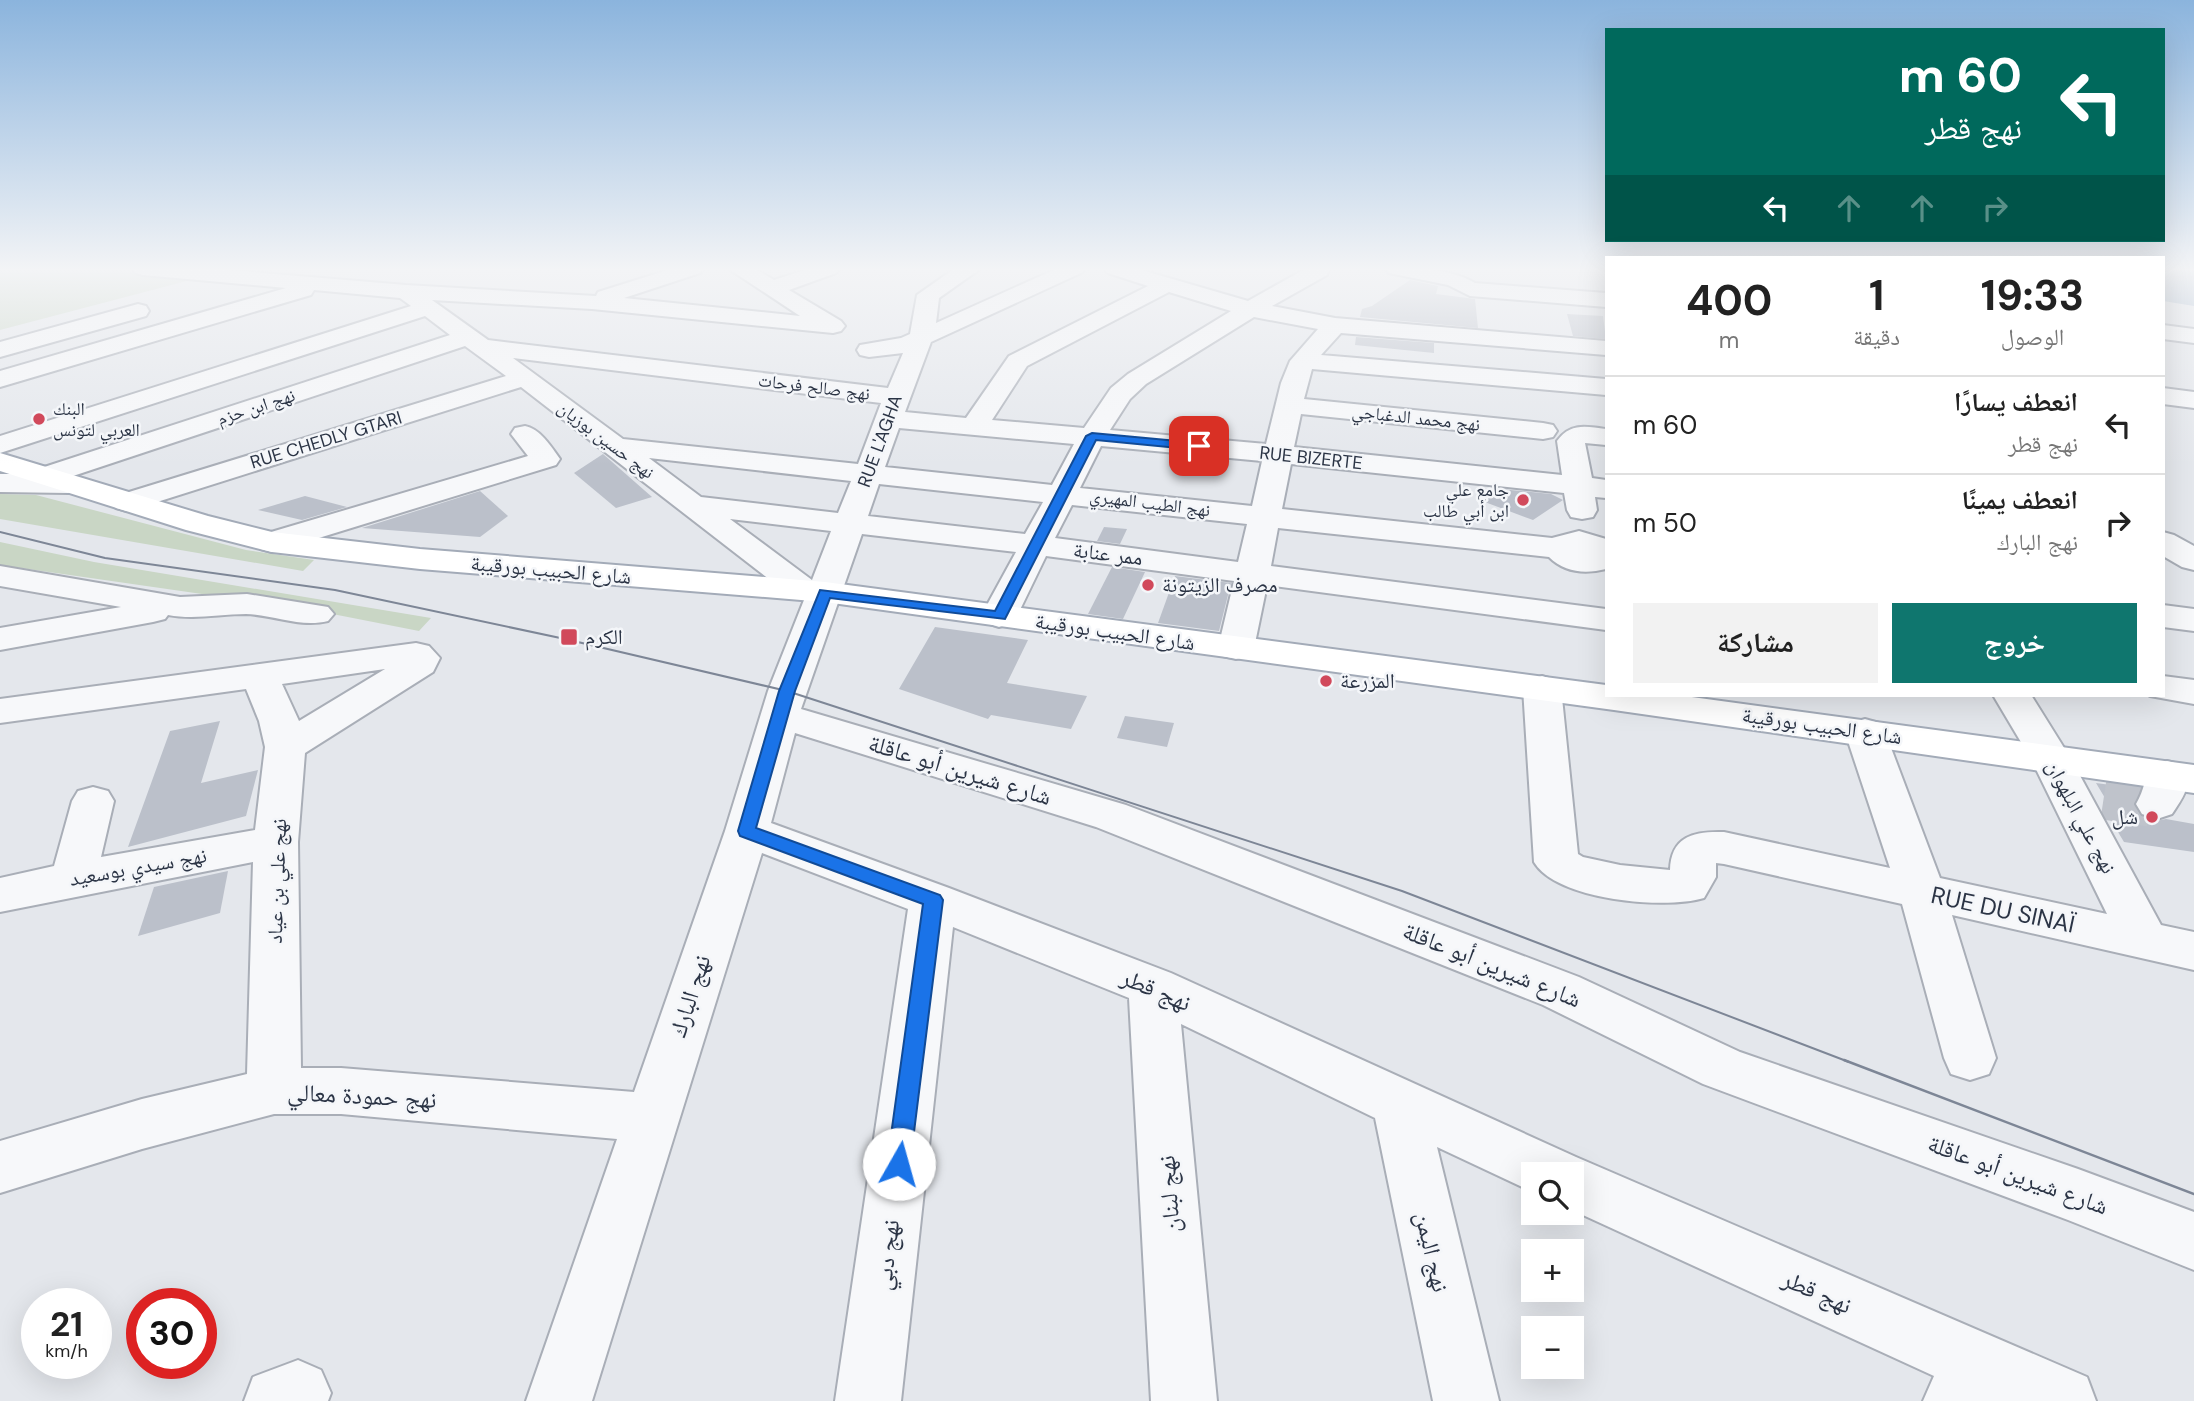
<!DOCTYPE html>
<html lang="ar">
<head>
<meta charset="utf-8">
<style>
	body { margin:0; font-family:"DM Sans","Noto Naskh Arabic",sans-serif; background:#f2f2f2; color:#222; direction:rtl; height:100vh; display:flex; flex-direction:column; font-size:26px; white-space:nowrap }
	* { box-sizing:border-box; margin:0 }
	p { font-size:23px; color:#767676 }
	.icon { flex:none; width:38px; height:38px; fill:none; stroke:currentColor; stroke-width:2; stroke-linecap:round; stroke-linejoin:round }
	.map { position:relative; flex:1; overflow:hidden; direction:ltr }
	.drawer { position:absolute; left:1605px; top:256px; width:560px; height:441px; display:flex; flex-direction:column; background:#fff; border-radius:0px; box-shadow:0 7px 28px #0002; direction:rtl }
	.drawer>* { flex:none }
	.top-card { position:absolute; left:1605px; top:28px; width:560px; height:214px; border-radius:0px; box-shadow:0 7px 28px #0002; direction:rtl; background:#00695c; color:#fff; overflow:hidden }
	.fabs { position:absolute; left:1521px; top:1162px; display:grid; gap:14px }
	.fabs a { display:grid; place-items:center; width:63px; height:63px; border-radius:0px; background:#fff; box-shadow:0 7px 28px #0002; font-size:35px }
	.speed { position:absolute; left:21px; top:1288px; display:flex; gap:14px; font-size:35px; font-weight:700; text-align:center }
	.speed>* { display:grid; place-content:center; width:91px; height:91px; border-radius:50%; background:#fff; box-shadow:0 7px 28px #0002; line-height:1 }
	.speed small { font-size:18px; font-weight:400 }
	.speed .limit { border:10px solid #d22; background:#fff; color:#111 }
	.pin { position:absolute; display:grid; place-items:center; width:60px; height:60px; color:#fff; margin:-30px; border-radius:14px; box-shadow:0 4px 10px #0006 }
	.me { position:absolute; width:77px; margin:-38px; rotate:7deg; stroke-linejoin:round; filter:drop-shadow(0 0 5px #0008) }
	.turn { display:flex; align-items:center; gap:24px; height:147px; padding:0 28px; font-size:32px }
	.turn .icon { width:91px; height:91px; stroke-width:2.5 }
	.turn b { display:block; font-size:49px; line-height:60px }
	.lanes { display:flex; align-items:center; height:66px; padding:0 28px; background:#0003; justify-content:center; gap:35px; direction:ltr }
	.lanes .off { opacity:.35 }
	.eta { display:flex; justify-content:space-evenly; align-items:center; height:119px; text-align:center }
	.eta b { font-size:42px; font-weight:700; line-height:49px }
	.button { display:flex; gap:14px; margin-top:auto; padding:14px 28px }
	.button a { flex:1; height:80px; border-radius:0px; background:#0f766e; color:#fff; font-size:28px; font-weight:700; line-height:80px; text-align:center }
	.button a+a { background:#f2f2f2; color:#222 }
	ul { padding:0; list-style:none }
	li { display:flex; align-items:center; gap:21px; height:98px; padding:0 28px; border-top:2px solid #e0e0e0 }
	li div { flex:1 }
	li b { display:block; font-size:26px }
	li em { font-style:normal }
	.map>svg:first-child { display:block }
</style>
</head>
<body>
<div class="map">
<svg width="2194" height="1401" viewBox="0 0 2194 1401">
	<rect width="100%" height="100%" fill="#e4e7ec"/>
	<g fill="#c9d6c5">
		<polygon points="0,269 105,269 198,278 0,330"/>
		<polygon points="0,494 36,495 246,550 314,560 303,571 0,519"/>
		<polygon points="0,542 94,562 431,618 419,631 307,609 0,565"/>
	</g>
	<polygon fill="#9fb4cc" points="2163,269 2194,269 2194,306 2163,301"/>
	<g fill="#bbc0ca">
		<polygon points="1410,280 1438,286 1436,294 1475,299 1478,328 1360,317 1362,309 1372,306"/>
		<polygon points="1567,314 1603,316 1606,339 1573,336"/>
		<polygon points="1356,337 1434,343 1434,353 1355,345"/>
		<polygon points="603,454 652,497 616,508 574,473"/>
		<polygon points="1500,489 1551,494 1563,500 1533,520 1482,501"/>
		<polygon points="480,491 508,516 480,537 362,528"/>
		<polygon points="305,496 347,507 302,520 258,510"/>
		<polygon points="1104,527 1127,529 1120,544 1097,541"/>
		<polygon points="1112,567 1145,572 1123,619 1088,614"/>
		<polygon points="1175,576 1231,583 1219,631 1158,623"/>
		<polygon points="935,627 1028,640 1007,683 1087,696 1071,729 991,715 988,719 899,689"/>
		<polygon points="1125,716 1174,723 1167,747 1117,738"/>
		<polygon points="220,721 201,783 258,770 246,816 128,847 170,731"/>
		<polygon points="2096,783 2140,789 2134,805 2141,816 2156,821 2166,819 2194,824 2194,852 2124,842 2106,812 2114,813"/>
		<polygon points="228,871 220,913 138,936 154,887"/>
	</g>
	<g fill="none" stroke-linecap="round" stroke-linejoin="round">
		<polyline stroke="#bfc3cb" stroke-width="47" stroke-dasharray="47 24" stroke-linecap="butt" points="2104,796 2157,804"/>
		<g stroke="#a9aeb7" stroke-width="4">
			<g id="minor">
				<path d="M132,269H216L406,285L596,296L598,292L671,269H704L700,273L624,298L800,316L729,269H755L774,280L808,269H840L836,273L789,290L841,321L845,326L841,331L833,333L592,309L432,300L488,340L888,388L903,353L869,357L860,355L857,350L860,345L901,338L910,334L917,295L954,269H980L939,298L936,323L1056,269H1085L1081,273L931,342L905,412L966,418L1009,356L1148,286L1108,273L1104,269H1138L1248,301L1305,269H1329L1327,275L1272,306L1335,318L1606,341V355L1341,333L1321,355L1606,379V395L1312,369L1304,399L1543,423L1553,425L1557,431L1553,437L1543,439L1301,414L1294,447L1562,475L1557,441C1570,423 1585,426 1606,429V445L1585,443L1592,478L1606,480V498L1595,497L1597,510L1593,517L1582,519L1571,517L1567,510L1564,493L1291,464L1282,509L1552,538L1579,531L1606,539V569C1586,574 1565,573 1549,557L1278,528L1271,566L1606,609V630L1267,585L1254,648L1249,656L1236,659L1223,656L1218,648L1234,581L1046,556L1017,616L1011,623L999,627L987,623L981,616L1016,552L862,534L801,709L1126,805L1579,977L1740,1052L2078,1169L2194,1212V1270L2068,1220L1703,1084L1543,1005L1096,827L795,733L771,823L949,888L1171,973L1576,1157L2087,1377L2096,1401H1923L1934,1376L1572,1210V1174H1533V1192L1437,1147L1499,1401H1433L1375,1118L1181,1024L1217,1401H1151L1129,998L953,927L901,1401H835L908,909L762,853L592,1401H526L617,1139L341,1114H274L142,1149L0,1193V1141L142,1099L247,1074L253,862L0,912V878L54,866L72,801L78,791L93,787L108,791L114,801L101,857L255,830L265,747L259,721L246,689L0,723V699L416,643L429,646L440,658L433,672L305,753L298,842L301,1068H341L634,1092L725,831L768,691L804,600L792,597L521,387L138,508L127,511L116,508L112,502L116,496L506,376L465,346L73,476L79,478L83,484L79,490L68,493L0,492V474H29L32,471L450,335L425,316L0,453V436L411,306L400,298L314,290L311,295L0,387V371L286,288L143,275L136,273ZM1169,292L1231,311L1128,374L1111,388L1084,428L992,420L1027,366ZM1254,317L1318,329L1290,361L1281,383L1266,444L1110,430L1130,399L1146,384ZM513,358L881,403L858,464L623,439ZM899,428L1074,444L1052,485L885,467ZM1101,446L1262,461L1252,506L1080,488ZM649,458L851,481L838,513L701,497ZM879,484L1043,502L1025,534L868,516ZM1072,505L1247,524L1238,562L1055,538ZM730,519L831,531L812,580ZM385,669L299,721L282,684Z"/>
				<path d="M1385,269C1416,269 1448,267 1475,283L1606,293V307L1470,296L1448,285L1389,273Z"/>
				<polygon points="138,304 146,306 149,311 146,316 0,357 0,342"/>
				<polygon points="2163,325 2194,329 2194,343 2163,339"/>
				<polygon points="2163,388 2194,392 2194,408 2163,404"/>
				<path d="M525,426C540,429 551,446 560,459L556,465L283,549L272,552L261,549L256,542L261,535L528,456L511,434L515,428Z"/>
				<polygon points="2163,532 2174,535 2194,546 2194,570 2182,567 2163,556"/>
				<path d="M0,566L180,597L247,594L328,607L334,614L328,621C301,628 273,615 246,614C220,614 194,620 168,615L165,619L153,622L0,650V628L121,607L0,586Z"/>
				<polygon points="2163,605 2194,609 2194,631 2163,627"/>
				<path d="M1542,676L1555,680L1561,688L1578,854L1583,857L1620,865L1670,870C1671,836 1694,831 1724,832L1890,868L1845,732L1851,723L1865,719L1879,723L1885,732L1940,878L2107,914L2031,759L1993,695H2031L2071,759L2161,925L2194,932V970L1952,915L1996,1058L1989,1074L1970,1080L1951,1074L1944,1058L1902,904L1724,864L1716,863V877L1704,898C1665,910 1556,900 1534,862L1523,688L1529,680Z"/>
				<polygon points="2163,676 2194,680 2194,704 2150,696 2163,695"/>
				<path d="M2167,761L2182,765C2194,784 2183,797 2172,814L2157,819L2142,814L2136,804C2145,789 2144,778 2152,765Z"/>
				<polygon points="298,1360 321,1370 331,1393 328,1401 244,1401 253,1377"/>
			</g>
		</g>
		<g stroke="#a3abb8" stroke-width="4">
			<polygon id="major" points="0,453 208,516 272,532 420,549 825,582 1606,685 1606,695 1677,695 2194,765 2194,793 1614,710 825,602 420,569 272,552 186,530 0,471"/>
		</g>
		<use href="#minor" fill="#f7f8fa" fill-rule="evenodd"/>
		<use href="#major" fill="#fff" fill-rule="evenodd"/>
		<polyline stroke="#7d8696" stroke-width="2" points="0,532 105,558 335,590 565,639 787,691 1402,891 1849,1062"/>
		<polyline stroke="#7d8696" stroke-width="2.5" points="1844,1060 2194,1194"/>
	</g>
	<linearGradient id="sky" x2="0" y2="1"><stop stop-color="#8bb4dd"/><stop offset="0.58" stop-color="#f3f4f6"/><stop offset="1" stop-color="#f3f4f6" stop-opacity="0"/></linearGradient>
	<rect width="2194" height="465" fill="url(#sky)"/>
	<polygon fill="#1a73e8" stroke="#114b97" stroke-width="2" points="1092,433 1199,443 1205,446 1199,450 1096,440 1005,619 830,598 795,691 756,828 940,895 943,900 910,1164 907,1171 899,1175 890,1171 887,1164 923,904 740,836 738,831 779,691 820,590 995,611 1086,436"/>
	<g fill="#d1495b" stroke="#f4f6f9" stroke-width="2.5">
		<circle cx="39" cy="419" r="7"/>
		<circle cx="1523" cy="500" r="7"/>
		<circle cx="1148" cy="585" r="7"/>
		<rect x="560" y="628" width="18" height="18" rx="3.5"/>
		<circle cx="1326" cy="681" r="7"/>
		<circle cx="2152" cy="817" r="7"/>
	</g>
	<g text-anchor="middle" stroke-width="5" stroke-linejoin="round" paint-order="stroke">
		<g font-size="18" fill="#2b3445" stroke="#f4f6f9">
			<text transform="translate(814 387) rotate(7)" y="6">نهج صالح فرحات</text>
			<text transform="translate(256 407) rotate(-18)" y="6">نهج ابن حزم</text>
			<text transform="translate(1416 418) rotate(6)" y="6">نهج محمد الدغباجي</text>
			<text transform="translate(326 440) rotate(-17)" y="6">RUE CHEDLY GTARI</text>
			<text transform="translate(606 440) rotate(37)" y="6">نهج حسين بوزيان</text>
			<text transform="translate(880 441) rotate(-70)" y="6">RUE L'AGHA</text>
			<text transform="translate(1311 458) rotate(6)" y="6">RUE BIZERTE</text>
			<text transform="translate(1150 503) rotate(7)" y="6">نهج الطيب المهيري</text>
		</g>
		<g font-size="18" fill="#2b3445" stroke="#f4f6f9" text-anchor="start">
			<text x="53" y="415">البنك<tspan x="53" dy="21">العربي لتونس</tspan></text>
			<text x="1509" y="496" text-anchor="end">جامع علي<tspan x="1509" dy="21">ابن أبي طالب</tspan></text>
		</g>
		<g font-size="21" fill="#2b3445" stroke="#f4f6f9">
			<text transform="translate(1108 554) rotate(7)" y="7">ممر عنابة</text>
			<text transform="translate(551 570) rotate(5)" y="7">شارع الحبيب بورقيبة</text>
			<text transform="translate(1115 632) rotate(8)" y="7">شارع الحبيب بورقيبة</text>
			<text transform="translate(1822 726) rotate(8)" y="7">شارع الحبيب بورقيبة</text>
			<text transform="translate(2081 817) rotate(62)" y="7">نهج علي البلهوان</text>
			<text transform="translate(138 867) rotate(-10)" y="7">نهج سيدي بوسعيد</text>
			<text transform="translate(277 881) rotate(-88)" y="7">نهج علي بن عياد</text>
		</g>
		<g font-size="21" fill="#2b3445" stroke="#f4f6f9" text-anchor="start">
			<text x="1162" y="592">مصرف الزيتونة</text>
			<text x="585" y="644">الكرم</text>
			<text x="1340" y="688">المزرعة</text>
			<text x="2138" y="824" text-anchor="end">شل</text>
		</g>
		<g font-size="24" fill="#2b3445" stroke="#f4f6f9">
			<text transform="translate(960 770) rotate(17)" y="8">شارع شيرين أبو عاقلة</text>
			<text transform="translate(2003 910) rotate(12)" y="8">RUE DU SINAÏ</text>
			<text transform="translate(1492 965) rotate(22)" y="8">شارع شيرين أبو عاقلة</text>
			<text transform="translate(1156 990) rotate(23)" y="8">نهج قطر</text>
			<text transform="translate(690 996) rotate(-72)" y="8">نهج البارك</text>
			<text transform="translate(362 1096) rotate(3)" y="8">نهج حمودة معالي</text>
			<text transform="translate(2018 1175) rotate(20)" y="8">شارع شيرين أبو عاقلة</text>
			<text transform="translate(1169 1194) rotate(-94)" y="8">نهج لبنان</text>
			<text transform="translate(1432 1252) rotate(77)" y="8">نهج اليمن</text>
			<text transform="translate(887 1255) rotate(-83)" y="8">نهج دبي</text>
			<text transform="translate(1817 1292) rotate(24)" y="8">نهج قطر</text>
		</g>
	</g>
</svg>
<div class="fabs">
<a><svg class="icon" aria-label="search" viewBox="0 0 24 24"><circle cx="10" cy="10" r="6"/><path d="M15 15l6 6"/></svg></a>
<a>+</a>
<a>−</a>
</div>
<div class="speed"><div>21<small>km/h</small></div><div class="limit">30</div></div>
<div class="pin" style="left:1199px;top:446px;background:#d93025"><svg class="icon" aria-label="arrive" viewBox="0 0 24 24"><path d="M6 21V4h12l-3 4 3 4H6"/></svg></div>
<svg class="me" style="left:899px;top:1164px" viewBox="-20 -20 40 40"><circle r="19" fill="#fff"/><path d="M0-13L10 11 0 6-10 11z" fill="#1a73e8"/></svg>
<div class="top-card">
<div class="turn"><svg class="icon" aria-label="left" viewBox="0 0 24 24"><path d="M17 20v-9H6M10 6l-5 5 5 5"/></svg><div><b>60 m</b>نهج قطر</div></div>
<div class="lanes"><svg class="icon" aria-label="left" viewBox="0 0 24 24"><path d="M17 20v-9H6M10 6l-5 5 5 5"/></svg><svg class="icon off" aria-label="ahead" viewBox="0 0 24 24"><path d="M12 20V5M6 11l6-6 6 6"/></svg><svg class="icon off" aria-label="ahead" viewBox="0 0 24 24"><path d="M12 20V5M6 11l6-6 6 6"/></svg><svg class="icon off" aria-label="right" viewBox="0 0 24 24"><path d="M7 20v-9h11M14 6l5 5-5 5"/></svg></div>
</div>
<section class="drawer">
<div class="eta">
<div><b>19:33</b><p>الوصول</p></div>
<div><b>1</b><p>دقيقة</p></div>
<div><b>400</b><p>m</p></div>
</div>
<ul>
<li><svg class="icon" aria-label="left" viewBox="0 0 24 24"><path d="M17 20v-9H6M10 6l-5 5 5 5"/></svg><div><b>انعطف يسارًا</b><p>نهج قطر</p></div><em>60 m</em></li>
<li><svg class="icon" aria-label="right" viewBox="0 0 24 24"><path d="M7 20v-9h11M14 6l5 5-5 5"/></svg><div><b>انعطف يمينًا</b><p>نهج البارك</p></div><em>50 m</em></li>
</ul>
<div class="button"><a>خروج</a><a>مشاركة</a></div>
</section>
</div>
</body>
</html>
